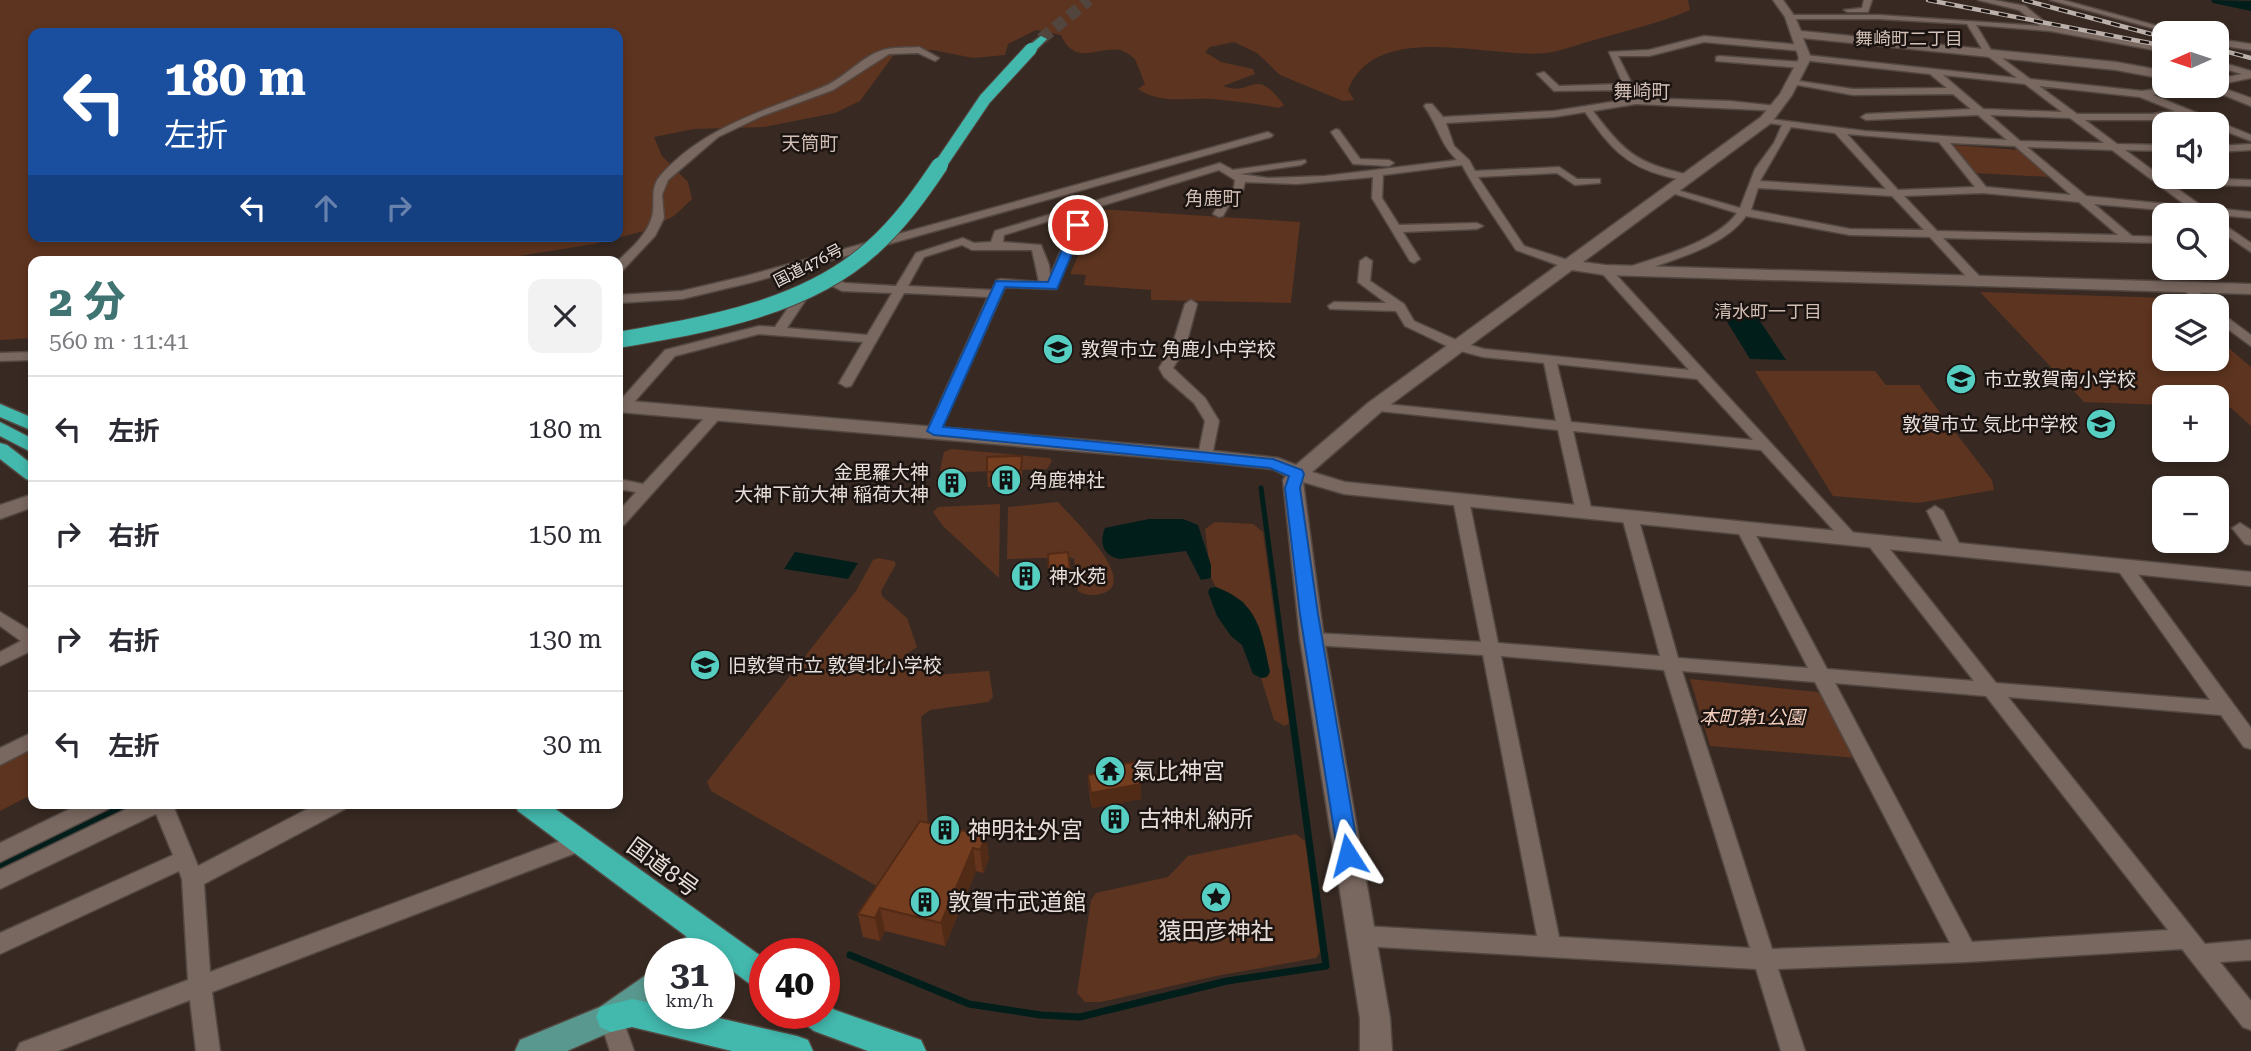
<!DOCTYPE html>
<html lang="ja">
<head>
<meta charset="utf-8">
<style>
	body { margin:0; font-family:"Roboto Serif","Noto Sans JP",serif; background:#f2f2f3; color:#2b2b33; height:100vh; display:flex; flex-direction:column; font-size:26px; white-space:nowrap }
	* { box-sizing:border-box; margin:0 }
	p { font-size:23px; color:#7c7c81 }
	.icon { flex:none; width:38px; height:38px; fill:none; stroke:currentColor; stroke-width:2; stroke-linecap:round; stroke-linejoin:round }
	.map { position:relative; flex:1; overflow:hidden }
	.drawer { position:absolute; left:28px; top:256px; width:595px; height:553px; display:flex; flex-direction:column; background:#fff; border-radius:14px; box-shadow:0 4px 10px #0003 }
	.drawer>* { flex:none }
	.top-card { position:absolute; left:28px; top:28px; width:595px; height:214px; border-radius:14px; box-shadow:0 4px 10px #0003; background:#1a4fa0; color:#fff; overflow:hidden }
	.needle { width:46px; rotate:267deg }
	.controls { position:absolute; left:2152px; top:21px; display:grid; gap:14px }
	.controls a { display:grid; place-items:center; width:77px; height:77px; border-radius:14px; background:#fff; box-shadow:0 4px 10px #0003; font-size:35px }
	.speed { position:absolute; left:644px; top:938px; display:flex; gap:14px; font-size:35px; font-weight:700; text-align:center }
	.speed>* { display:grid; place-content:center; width:91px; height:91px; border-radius:50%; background:#fff; box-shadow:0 4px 10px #0003; line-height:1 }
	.speed small { font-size:18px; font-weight:400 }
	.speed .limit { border:10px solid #d22; background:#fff; color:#111 }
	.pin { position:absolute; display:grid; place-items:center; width:60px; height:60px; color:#fff; margin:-30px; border:4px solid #fff; border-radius:50%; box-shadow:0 2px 7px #0007 }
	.me { position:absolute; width:77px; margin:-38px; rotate:351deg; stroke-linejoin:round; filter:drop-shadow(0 0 5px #0008) }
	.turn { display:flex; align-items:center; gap:24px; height:147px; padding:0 21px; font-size:32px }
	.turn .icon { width:91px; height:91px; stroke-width:2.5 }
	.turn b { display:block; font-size:49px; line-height:60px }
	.lanes { display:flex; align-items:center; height:66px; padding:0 21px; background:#0003; justify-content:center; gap:35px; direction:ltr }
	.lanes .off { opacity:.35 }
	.round { display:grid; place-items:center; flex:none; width:74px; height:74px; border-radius:14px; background:#f2f2f3 }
	.headline { display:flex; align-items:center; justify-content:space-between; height:119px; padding:0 21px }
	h1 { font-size:42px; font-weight:800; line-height:52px; color:#3f7473 }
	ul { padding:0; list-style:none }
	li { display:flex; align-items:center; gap:21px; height:105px; padding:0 21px; border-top:2px solid #e1e1e2 }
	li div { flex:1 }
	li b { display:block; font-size:26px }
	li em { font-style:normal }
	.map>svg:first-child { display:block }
</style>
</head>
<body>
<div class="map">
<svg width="2251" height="1051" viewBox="0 0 2251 1051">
	<rect width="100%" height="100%" fill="#382a23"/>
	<g fill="#5d341f" fill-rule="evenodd">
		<path d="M0,0H1688L1690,10C1661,23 1628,30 1598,39C1581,43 1563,51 1546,53C1488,59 1376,19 1348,90L1354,100L1343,101L1280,75L1257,53L1234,42L1210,47L1205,52L1221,62L1253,69L1255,74L1223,86C1253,98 1253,64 1284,105L1279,108C1257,104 1235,101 1213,99C1187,97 1161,105 1138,89L1145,84L1135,59C1131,56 1125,51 1120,50C1098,46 1075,67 1061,35L1036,30L1008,44L1005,55L973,58L933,50H911L893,56L860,101L835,113L764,127L694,129L654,137L662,156L688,182L692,199L674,216L644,231L594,244L488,261H33V338L0,340ZM33,33H618V236H33Z"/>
		<polygon points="1953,145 2019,150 2050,177 1973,173 1951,146"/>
		<polygon points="1099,209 1300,222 1291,303 1151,300 1151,290 1084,285 1086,275 1070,274"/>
		<polygon points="1980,292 2170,298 2180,306 2165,306 2165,359 2217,359 2217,338 2251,367 2251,426 2231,408 2217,407 2217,397 2165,397 2165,405 2084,402"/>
		<polygon points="1755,371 1875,371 1886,385 1919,385 1992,480 1994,490 1918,503 1833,496"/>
		<polygon points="952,449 1050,458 1052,461 1047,469 943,473 940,470 944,452"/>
		<path d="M1058,502C1070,516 1139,580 1104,593C1095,596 1085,596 1078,591L1074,559L1070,557L1007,559L1008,507Z"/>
		<polygon points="1000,504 999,578 943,526 933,512 938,507"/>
		<polygon points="1215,522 1253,524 1263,532 1289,723 1285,726 1274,720 1261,678 1267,677 1244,602 1216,587 1211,578 1205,529"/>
		<polygon points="878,558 894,561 896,564 881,591 882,596 907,618 917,647 904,656 933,675 989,671 993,697 988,702 930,710 921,717 928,825 880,888 711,791 707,782 856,591 873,560"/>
		<polygon points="1690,679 1817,692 1825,697 1857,758 1710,746"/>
		<polygon points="33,746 33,794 0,811 0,764"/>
		<polygon points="1296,834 1305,841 1320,952 1316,958 1216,976 1101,1002 1085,1002 1077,993 1091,900 1096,893 1168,877 1188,856"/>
	</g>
	<g fill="#011e1b">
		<polygon points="1718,307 1751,308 1786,360 1750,359"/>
		<path d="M1149,519H1183L1198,525L1211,565V578L1201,580L1186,551L1120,559C1103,556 1099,543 1105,528Z"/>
		<polygon points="795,552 858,563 848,579 784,569"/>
		<path d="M1216,587C1259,603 1261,631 1270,672L1267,677L1261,678L1253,674L1242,645L1231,636L1217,616L1208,592L1210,588Z"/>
	</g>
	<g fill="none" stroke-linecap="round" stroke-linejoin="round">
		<polyline stroke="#011e1b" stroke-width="5" points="1261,488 1286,673"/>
		<g stroke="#011e1b" stroke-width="7">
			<polyline points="0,867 131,803"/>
			<polyline points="850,955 969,1004 1041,1015 1080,1017 1227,981 1326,966 1286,671"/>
		</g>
		<polygon fill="#011e1b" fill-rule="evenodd" points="2211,0 2251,1 2251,11 2213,3"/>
		<polyline stroke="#52453e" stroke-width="12" stroke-dasharray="12 6" stroke-linecap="butt" points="1041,39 1089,0"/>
		<g stroke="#534741" stroke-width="3">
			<g id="street">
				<polygon points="1864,0 1872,0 1868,12 1848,12 1844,10 1862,8"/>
				<path d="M1978,0H1994L2025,6L2051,27L2165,46V52L2050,31L1976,25L1991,50L2030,79L2142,91L2179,86H2200L2196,89L2153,95L2251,135V141L2217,128V124H2209L2186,115L2152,120H2085L2117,144L2165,145V151L2125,150L2162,177L2251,180V186L2171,184L2203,207L2251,212V218L2094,204L2132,236L2165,237V243L1943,238L1982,279L1984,282L1978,286L1974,285L1930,237L1850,235L1746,216C1723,248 1673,259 1637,273H1629V267C1661,256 1716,242 1737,213L1665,191L1670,188L1740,208L1755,169L1774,143L1782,125L1763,122V118L1865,131L2007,140L1978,115L1866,120L1861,117L1866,114L1971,109L1953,94L1853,95L1787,83L1792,80L1853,89L1947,88L1930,74L1802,60V56L1805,55L2017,78L1985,54L1967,24L1879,19H1790L1786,17L1790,15H1879L2040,26L2019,10ZM1943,75L2025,84L2062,112L1983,109ZM2039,86L2140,97L2175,111L2152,114H2077ZM1990,115L2070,118L2104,143L2020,141ZM1791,127L1835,133L1886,189L1760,181ZM1847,134L1939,142L1975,187L1898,190ZM1950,143L2015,146L2071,195L1986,187ZM2027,147L2112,150L2187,206L2086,196ZM1758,188L1892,196L1924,230L1850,229L1751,210ZM1983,193L2079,202L2118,235L1937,231L1904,196Z"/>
				<polygon points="2050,0 2063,0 2183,33 2170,33"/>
				<path d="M1704,36L1801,45L1805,48L1801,51L1704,42L1649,56H1618L1639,98L1729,101L1777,106L1780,107V111L1636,104L1593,111C1627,156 1638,163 1693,176V180C1684,181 1674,178 1665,176C1623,165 1609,145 1585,112L1554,117L1446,123L1454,146L1469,160L1475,171L1559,167L1577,179H1600V183L1575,185L1557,173L1478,177L1524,246L1574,262V268H1566L1516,250C1498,222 1478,195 1462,165L1383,175L1382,198L1399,225L1477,223L1483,226L1477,229L1403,232L1420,259L1414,263L1410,261L1372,198L1373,177L1297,184L1245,182L1243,190L1234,196L1223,216L1219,217L1213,214L1226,192L1234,187L1235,180L1219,170L1091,209L1056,289L1005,287L939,434L934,435L927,431L988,297L904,293L851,386L846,387L839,383L863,342L759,334L675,356L628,409H618V403L665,350L759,326L775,327L803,286L833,278L845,283L896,286L916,253L963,238L974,243L991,242L995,231L1220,163L1233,170L1305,160L1306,162L1301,165L1240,174L1268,178L1325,176L1457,160C1440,144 1438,125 1424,106L1426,104H1432L1443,117L1554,111L1630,99L1626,90L1554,91L1537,74L1544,72L1559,86L1623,84L1609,52L1649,50ZM1078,212L1050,276L1049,265L1041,245L1003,242L1004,235ZM962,245L972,250H1032L1039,282L1001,279L997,280L992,290L908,286L924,257ZM832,286L842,291L892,293L867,335L787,328L811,292Z"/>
				<polygon points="2217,39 2251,44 2251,50 2217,45"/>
				<path d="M919,47L939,58L935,61L918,53L889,54L833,90L762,116L718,137L668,180L662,195L664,218L655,236L622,271L618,272V261C630,249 645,237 651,220C657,205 648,189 661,175C705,126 765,111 823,87C846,78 863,54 887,49C897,47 909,48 919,47Z"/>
				<polygon points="1719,56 1801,62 1805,65 1801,68 1716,61 1716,57"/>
				<polygon points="2217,61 2251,71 2251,78 2217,85 2217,79 2242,74 2217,67"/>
				<polygon points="1336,129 1339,130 1360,159 1389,160 1394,163 1389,166 1353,164 1331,132"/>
				<polygon points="1268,132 1273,135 1271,137 753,282 682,299 618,303 618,295 682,291 746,276"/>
				<polygon points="2251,144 2251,150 2217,152 2217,146"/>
				<polygon points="2217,220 2251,243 2251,252 2217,229"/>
				<path d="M1366,257L1372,261L1370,281L1404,304L1414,321L1463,343L1484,349L1689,370L1599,270L1605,266L1609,267L1860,540L1852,545L1846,544L1761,450L1573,431L1592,512L1584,517L1576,512L1558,430L1370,410L1368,407L1375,403L1556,421L1544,363L1483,357L1453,349L1405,326L1396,311L1330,309L1328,306L1334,302L1386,303L1358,282L1360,261ZM1557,364L1697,379L1753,440L1571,422Z"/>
				<polygon points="2186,283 2190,284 2215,306 2202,306 2180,287"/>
				<polygon points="1191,300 1197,304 1185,349 1173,368 1205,398 1219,421 1212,456 1205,460 1198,456 1205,421 1194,403 1164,377 1159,368 1171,349 1185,304"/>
				<polygon points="2217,310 2251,335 2251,346 2217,321"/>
				<polygon points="33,352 33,360 0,361 0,353"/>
				<polygon points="715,411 720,412 722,415 720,418 624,525 618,526 618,512 636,492 618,489 618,479 643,484 710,412"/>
				<path d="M1461,495L1469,500L1498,643L1660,656L1622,517L1630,512L1638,517L1678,658L1808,668L1736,528L1744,523L1752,528L1827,669L1974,681L1869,546L1867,542L1869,538H1881L1996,683L2210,700L2115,566L2117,562H2129L2251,728V749L2244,747L2221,715L2008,697L2205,944L2251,940V960L2220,962L2251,1001V1030L2243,1027L2182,949L1966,962L1778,969L1805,1051H1781L1756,969L1362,946L1354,943L1351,936L1354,929L1362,926L1537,936L1483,655L1312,645L1306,643L1303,639L1306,635L1312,633L1481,642L1453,500ZM1501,656L1664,670L1750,948L1559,937ZM1682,671L1815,682L1950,943L1772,949ZM1835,683L1986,696L2168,930L1972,942Z"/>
				<polygon points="1935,506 1943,511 1962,549 1960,553 1954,554 1946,549 1927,511"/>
				<polygon points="2240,523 2251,530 2251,545 2245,544 2232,528"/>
				<polygon points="0,612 33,632 33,650 0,666 0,652 21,641 0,626"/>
				<polygon points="33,732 33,748 0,765 0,748"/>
				<polygon points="82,803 111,803 108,809 0,862 0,843"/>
				<polygon points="139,803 172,803 198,866 319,803 348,803 345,809 204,884 210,972 579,834 586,837 589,843 586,849 212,992 220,1051 196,1051 190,1000 58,1051 16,1051 20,1043 188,980 182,879 179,871 0,954 0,933 173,855 156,814 0,889 0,870"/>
				<polygon points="611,1006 619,1009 634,1051 610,1051 599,1017 603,1009"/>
			</g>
		</g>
		<g stroke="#534741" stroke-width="3">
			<g id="secondary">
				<polygon points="1773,0 1783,0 1795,17 1801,31 2116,62 2165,71 2165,79 2116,70 1803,38 1811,58 1792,95 1771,123 1583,262 1605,265 2251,284 2251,294 1605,275 1572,270 1382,411 1312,472 1345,482 2251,572 2251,586 1344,494 1303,482 1324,639 1390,1018 1392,1051 1360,1051 1360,1018 1300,639 1283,480 1286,476 1273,469 1205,462 618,412 618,400 1205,450 1278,458 1296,465 1368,403 1761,117 1780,94 1799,58 1785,17"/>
				<polygon points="2201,86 2217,86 2251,98 2251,106"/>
				<polygon points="33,494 33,507 0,519 0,505"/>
			</g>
		</g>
		<g stroke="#534741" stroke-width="3">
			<g id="primary">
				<path d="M707,922L717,926L722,935L708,954H674C681,940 692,927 707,922Z"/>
				<polygon points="660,969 660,1001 622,1027 567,1051 515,1051 520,1040 600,1007 649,973"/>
			</g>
		</g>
		<g stroke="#534741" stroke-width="3">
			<g id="highway">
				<polygon points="1041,36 1047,39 1035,51 1027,51 1027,47"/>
				<polygon points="0,404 33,418 33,431 0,417"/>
				<polygon points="0,422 33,439 33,453 0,436"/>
				<polygon points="0,443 7,445 33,465 33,481 26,479 0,459"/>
				<polygon points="514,803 547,803 765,959 765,991 754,987 719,961 719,954 710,954 518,811"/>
				<polygon points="632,999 660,1005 660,1013 697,1013 797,1036 808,1040 813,1051 732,1051 632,1027 611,1032 600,1027 596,1017 600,1007"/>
				<polygon points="824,1003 835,1010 921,1040 926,1051 868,1051 814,1031 803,1023 799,1013 824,1013"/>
			</g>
		</g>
		<use href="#street" fill="#796860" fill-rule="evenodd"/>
		<use href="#secondary" fill="#796860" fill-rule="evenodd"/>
		<use href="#primary" fill="#59988e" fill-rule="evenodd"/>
		<use href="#highway" fill="#43b8ad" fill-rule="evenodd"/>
		<g stroke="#bbb0aa" stroke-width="4.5">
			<g id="rail">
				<polyline points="1928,0 2165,46"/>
				<polyline points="2024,0 2151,34"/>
				<polyline points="2217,49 2251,58"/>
			</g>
		</g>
		<use href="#rail" stroke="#1b1411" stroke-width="2.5" stroke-dasharray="9" stroke-linecap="butt"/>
		<g stroke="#534741" stroke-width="14" stroke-linecap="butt">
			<polyline id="highway-bridge-far1" points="939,167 985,99 1031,49"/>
		</g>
		<g stroke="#534741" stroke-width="18" stroke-linecap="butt">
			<path id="highway-bridge" d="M618,340C704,325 805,309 872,248C899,224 920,195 940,165"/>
		</g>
		<use href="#highway-bridge-far1" stroke="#43b8ad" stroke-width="12"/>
		<use href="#highway-bridge" stroke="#43b8ad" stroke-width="16"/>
	</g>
	<g fill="#65341c">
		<polygon points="1022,456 1022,485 988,487 987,472"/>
		<polygon points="1048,554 1070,570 1071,577 1050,579"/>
		<polygon points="1099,768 1141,784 1141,799 1092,808 1089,790 1088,775 1099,773"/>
		<polygon points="986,836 989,859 983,873 976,871 945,946 885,931 880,941 863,937 858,914"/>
	</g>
	<g fill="#522b16">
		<polygon points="1141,784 1141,799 1092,808 1091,793"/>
		<polygon points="986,836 989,859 983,873 980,850"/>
		<polygon points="973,848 976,871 945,946 941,923"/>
		<polygon points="880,908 885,931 880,941 875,918"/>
	</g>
	<g fill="#753d20" stroke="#522b16" stroke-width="2">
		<polygon points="1022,456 1021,470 987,472 987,457"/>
		<polygon points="1068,552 1070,570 1049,571 1048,554"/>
		<polygon points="1135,762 1141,784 1091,793 1088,775 1100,773 1099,768"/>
		<polygon points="920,821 986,836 980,850 973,848 941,923 880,908 875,918 858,914"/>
	</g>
	<polygon fill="#1a73e8" stroke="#114b97" stroke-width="2" points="1074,223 1084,225 1057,289 1005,287 943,427 1273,459 1302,470 1304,474 1300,488 1318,614 1359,855 1356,861 1348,864 1341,861 1338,855 1300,614 1285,488 1289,476 1270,468 934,435 927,431 996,281 1048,282"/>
	<defs>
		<g id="school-disc" transform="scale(1.575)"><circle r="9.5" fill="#57cec2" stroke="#1b1411"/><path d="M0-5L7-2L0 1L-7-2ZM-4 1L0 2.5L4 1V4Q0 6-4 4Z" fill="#111"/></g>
		<g id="building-disc" transform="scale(1.575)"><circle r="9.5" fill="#57cec2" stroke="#1b1411"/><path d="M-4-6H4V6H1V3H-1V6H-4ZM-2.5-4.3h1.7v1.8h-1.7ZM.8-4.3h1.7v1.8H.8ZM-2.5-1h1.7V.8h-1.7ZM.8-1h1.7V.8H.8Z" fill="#111"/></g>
		<g id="temple-disc" transform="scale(1.575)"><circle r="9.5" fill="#57cec2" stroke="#1b1411"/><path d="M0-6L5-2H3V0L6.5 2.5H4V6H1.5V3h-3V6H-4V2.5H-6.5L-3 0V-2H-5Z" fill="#111"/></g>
		<g id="sight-disc" transform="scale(1.575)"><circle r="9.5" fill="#57cec2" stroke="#1b1411"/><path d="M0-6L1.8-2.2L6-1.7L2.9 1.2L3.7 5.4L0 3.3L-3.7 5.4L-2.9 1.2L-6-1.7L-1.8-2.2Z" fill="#111"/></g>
	</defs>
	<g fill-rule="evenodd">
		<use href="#school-disc" x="1058" y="349"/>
		<use href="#school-disc" x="1961" y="379"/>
		<use href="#school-disc" x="2101" y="424"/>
		<use href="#building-disc" x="1006" y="480"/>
		<use href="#building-disc" x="952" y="483"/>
		<use href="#building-disc" x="1026" y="576"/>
		<use href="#school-disc" x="705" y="665"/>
		<use href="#temple-disc" x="1110" y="771"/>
		<use href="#building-disc" x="1115" y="819"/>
		<use href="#building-disc" x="945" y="830"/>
		<use href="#sight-disc" x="1216" y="897"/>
		<use href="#building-disc" x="925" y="902"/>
	</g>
	<g text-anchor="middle" stroke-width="5" stroke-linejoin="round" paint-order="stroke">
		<g font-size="16" fill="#e8ded9" stroke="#1b1411">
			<text transform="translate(808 265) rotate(-27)" y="6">国道476号</text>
		</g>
		<g font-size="18" fill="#d2bfb6" stroke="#1b1411">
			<text x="1909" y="45">舞崎町二丁目</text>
			<text x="1768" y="318">清水町一丁目</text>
		</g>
		<g font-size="19" fill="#d2bfb6" stroke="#1b1411">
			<text x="1642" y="98">舞崎町</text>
			<text x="810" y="150">天筒町</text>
			<text x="1213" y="205">角鹿町</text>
		</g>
		<g font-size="19" fill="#e8ded9" stroke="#1b1411" text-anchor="start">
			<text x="1081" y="356">敦賀市立 角鹿小中学校</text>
			<text x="1984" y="386">市立敦賀南小学校</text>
			<text x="2078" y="431" text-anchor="end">敦賀市立 気比中学校</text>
			<text x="929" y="479" text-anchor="end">金毘羅大神<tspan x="929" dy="22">大神下前大神 稲荷大神</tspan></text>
			<text x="1029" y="487">角鹿神社</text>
			<text x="1049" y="583">神水苑</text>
			<text x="728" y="672">旧敦賀市立 敦賀北小学校</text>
		</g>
		<g font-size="19" font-style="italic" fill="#f3cebd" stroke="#1b1411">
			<text x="1752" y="724">本町第1公園</text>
		</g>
		<g font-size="23" fill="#e8ded9" stroke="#1b1411" text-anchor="start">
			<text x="1133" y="779">氣比神宮</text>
			<text x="1138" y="827">古神札納所</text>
			<text x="968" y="838">神明社外宮</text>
			<text x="948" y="910">敦賀市武道館</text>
			<text x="1216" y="939" text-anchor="middle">猿田彦神社</text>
		</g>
		<g font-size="23" fill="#e8ded9" stroke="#1b1411">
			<text transform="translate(663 867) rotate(36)" y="8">国道8号</text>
		</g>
	</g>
</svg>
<div class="controls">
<a><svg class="needle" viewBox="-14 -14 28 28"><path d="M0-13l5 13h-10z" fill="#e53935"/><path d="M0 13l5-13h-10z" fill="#7c7c81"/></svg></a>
<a><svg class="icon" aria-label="sound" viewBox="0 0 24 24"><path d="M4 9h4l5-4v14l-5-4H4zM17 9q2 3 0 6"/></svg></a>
<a><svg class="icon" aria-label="search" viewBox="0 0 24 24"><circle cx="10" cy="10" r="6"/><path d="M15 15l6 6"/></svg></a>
<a><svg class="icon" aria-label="layers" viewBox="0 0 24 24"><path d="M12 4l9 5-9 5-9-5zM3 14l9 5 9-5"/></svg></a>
<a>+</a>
<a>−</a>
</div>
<div class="speed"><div>31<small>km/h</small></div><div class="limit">40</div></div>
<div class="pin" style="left:1078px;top:225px;background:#d93025"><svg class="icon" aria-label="arrive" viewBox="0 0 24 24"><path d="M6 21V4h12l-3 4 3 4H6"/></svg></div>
<svg class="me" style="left:1348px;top:855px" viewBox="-20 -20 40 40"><path d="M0-17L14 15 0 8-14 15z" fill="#1a73e8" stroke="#fff" stroke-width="4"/></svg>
<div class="top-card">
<div class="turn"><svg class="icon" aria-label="left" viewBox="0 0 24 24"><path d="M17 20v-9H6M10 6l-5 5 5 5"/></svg><div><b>180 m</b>左折</div></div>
<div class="lanes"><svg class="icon" aria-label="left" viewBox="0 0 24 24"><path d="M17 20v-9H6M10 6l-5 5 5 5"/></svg><svg class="icon off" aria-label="ahead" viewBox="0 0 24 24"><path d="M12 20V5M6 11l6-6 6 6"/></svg><svg class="icon off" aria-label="right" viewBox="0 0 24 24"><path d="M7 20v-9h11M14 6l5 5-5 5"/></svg></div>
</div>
<section class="drawer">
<div class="headline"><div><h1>2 分</h1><p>560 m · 11:41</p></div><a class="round"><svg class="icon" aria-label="close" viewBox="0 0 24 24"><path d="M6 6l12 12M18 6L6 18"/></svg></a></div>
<ul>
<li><svg class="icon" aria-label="left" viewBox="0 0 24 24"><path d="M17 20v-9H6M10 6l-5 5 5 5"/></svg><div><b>左折</b></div><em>180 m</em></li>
<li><svg class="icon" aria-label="right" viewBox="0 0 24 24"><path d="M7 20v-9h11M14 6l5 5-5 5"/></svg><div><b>右折</b></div><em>150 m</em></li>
<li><svg class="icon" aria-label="right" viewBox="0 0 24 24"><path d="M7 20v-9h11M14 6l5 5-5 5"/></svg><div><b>右折</b></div><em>130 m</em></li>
<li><svg class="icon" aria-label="left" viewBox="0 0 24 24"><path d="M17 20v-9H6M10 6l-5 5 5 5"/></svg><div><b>左折</b></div><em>30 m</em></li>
</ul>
</section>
</div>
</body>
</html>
